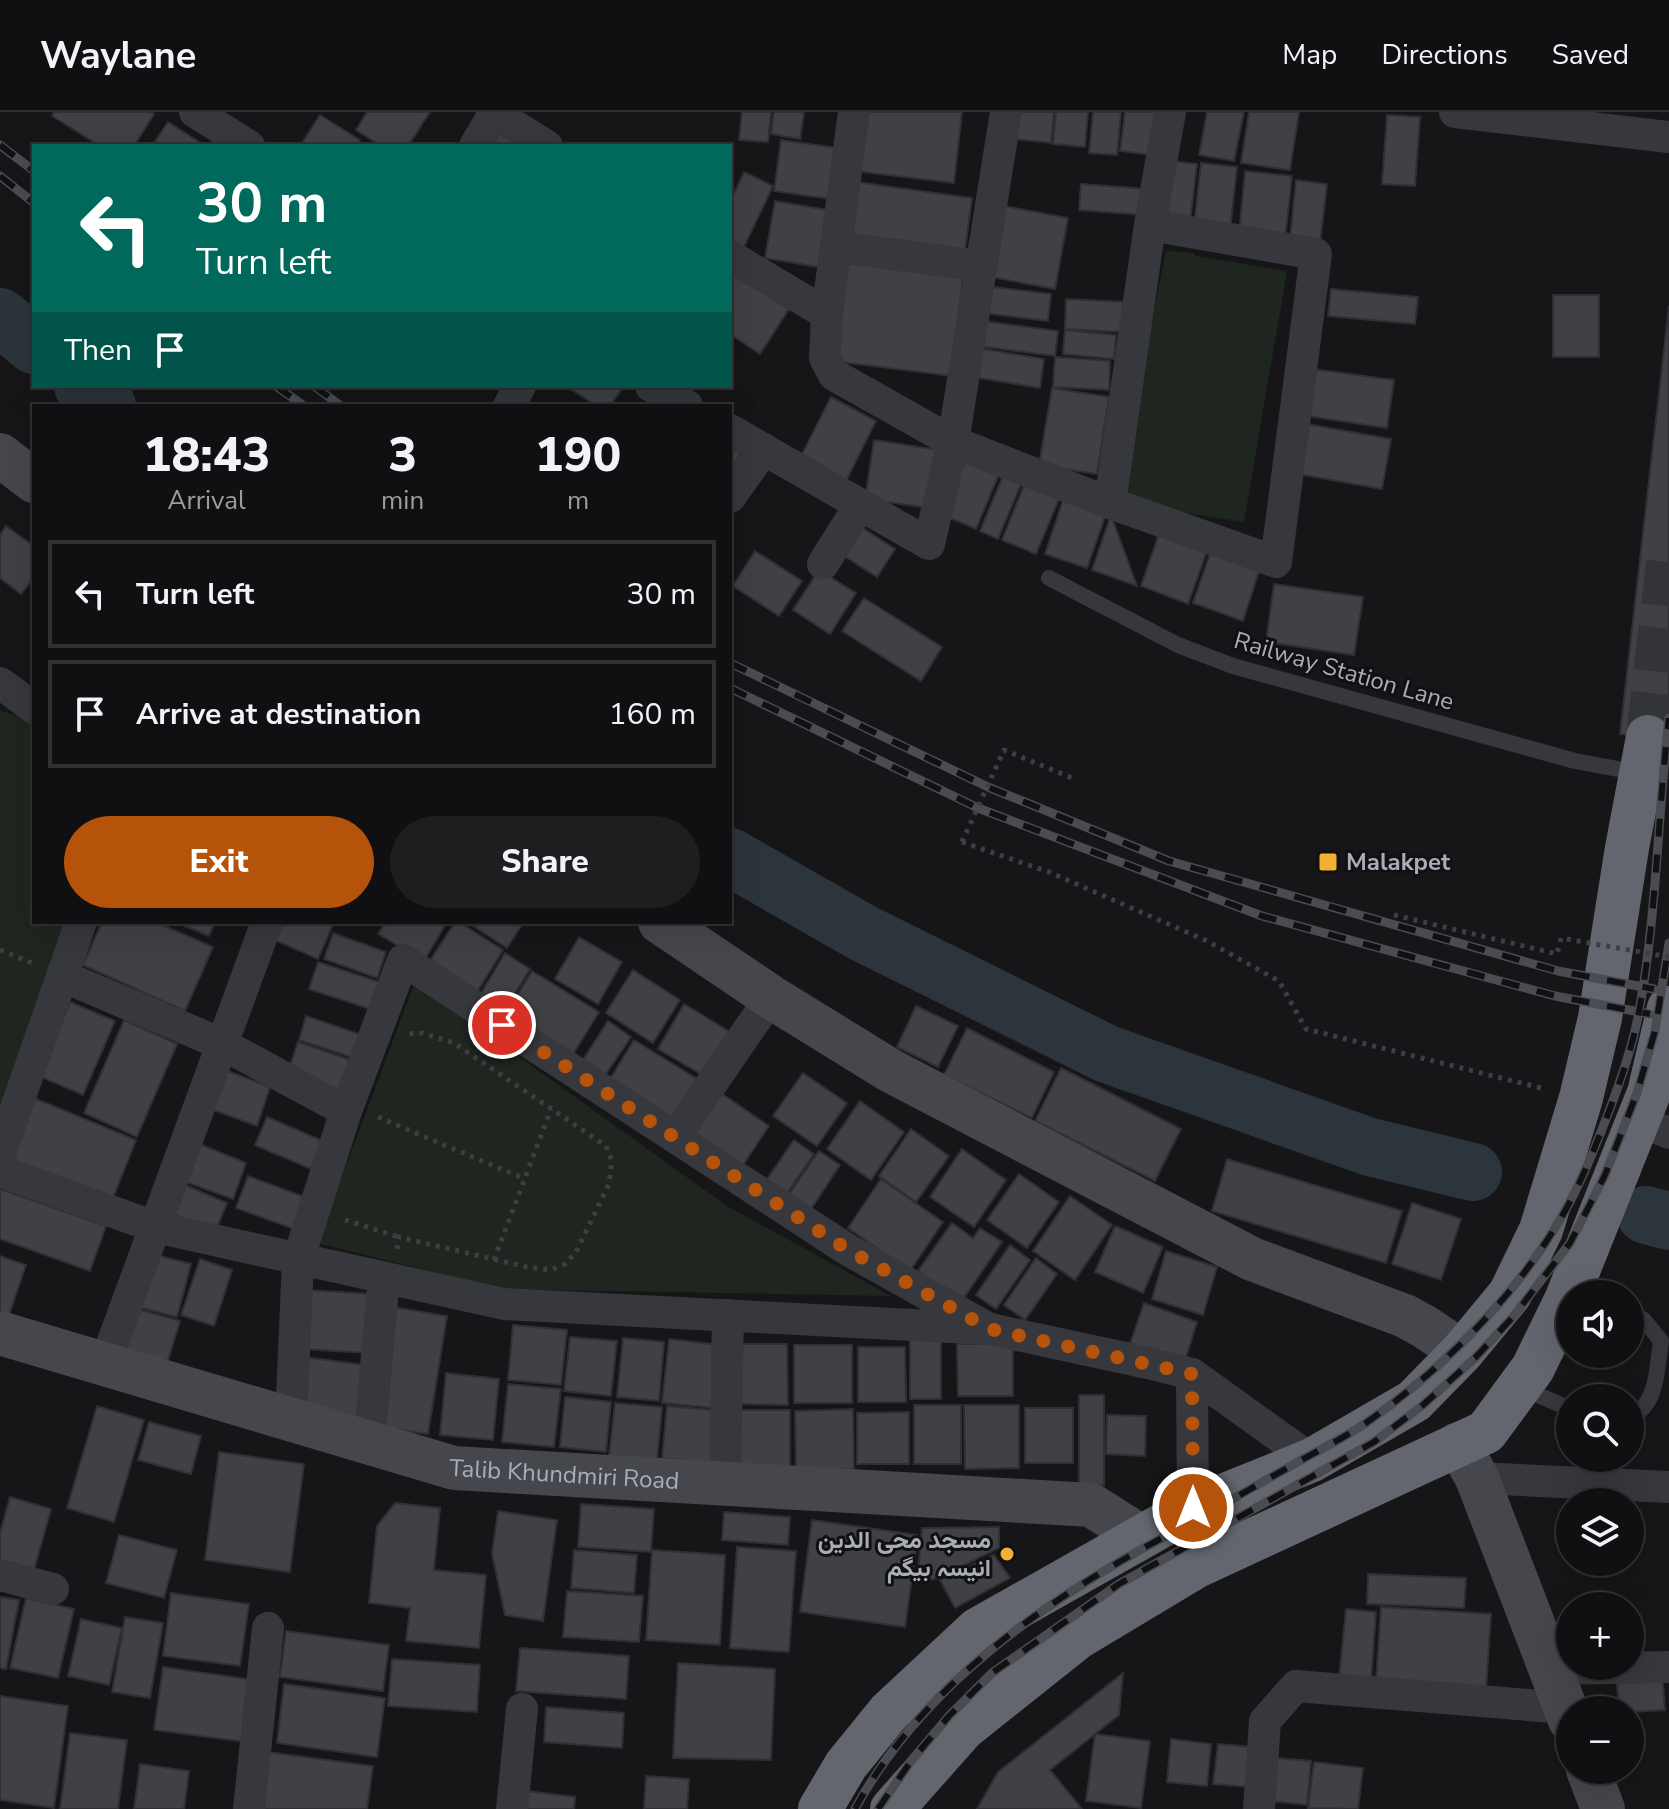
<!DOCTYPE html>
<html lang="en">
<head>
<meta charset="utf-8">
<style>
	body { margin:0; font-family:"Nunito Sans",Vazirmatn,sans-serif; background:#1e1e20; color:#f1f3f6; height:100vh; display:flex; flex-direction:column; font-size:30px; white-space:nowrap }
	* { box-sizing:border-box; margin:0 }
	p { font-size:26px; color:#9c9d9f }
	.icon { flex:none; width:44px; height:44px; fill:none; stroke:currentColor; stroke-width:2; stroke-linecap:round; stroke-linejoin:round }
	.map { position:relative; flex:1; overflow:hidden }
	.details { position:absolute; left:32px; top:292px; width:700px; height:520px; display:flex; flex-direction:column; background:#101012; border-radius:0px; box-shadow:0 8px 32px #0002,0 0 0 2px #303032 }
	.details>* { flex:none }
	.guide { position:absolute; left:32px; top:32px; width:700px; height:244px; border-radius:0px; box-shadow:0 8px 32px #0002,0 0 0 2px #303032; background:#00695c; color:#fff; overflow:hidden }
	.tools { position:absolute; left:1556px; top:1168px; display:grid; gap:16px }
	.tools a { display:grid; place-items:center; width:88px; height:88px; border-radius:50%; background:#101012; box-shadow:0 8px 32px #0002,0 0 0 2px #303032; font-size:40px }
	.pin { position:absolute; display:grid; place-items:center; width:68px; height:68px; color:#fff; margin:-34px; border:4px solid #fff; border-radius:50%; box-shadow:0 2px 8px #0007 }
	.me { position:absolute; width:88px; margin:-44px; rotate:0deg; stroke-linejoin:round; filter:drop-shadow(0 0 6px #0008) }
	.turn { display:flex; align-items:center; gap:28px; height:168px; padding:0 32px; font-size:36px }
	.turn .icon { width:104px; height:104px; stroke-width:2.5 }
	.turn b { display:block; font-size:56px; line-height:68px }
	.then { display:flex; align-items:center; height:76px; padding:0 32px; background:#0003; gap:16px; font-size:30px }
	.eta { display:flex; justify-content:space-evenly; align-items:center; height:136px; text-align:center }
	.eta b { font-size:48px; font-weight:800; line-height:56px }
	.cta { display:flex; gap:16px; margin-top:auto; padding:16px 32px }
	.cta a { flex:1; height:92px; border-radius:48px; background:#b45309; color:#fff; font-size:32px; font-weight:800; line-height:92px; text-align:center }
	.cta a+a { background:#1e1e20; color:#f1f3f6 }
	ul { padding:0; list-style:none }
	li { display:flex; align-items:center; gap:24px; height:108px; margin:0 16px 12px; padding:0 16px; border:4px solid #303032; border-radius:0px }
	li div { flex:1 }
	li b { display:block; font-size:30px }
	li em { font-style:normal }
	header { display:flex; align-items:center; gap:48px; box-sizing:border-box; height:112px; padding:0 40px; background:#101012; border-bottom:2px solid #303032 }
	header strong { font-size:38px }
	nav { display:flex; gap:44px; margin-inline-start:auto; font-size:28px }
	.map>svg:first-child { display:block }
</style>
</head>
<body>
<header>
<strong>Waylane</strong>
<nav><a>Map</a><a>Directions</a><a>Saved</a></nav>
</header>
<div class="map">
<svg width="1669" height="1697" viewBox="0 0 1669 1697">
	<rect width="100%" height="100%" fill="#161618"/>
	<g fill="#1e261f">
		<polygon points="1166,139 1194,141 1195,144 1287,159 1244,410 1116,390"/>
		<polygon points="0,598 34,610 34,810 76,810 0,995"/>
		<polygon points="415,870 727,1094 891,1184 501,1177 317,1131"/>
	</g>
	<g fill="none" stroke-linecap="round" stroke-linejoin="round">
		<g stroke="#2c353c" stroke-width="58">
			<polyline points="0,205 34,233"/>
			<polyline points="83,274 107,294"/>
			<polyline points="730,745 863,821 1107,942 1370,1035 1473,1060"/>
			<polyline points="1646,1103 1669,1109"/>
		</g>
	</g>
	<g fill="#404145" stroke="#303034" stroke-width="2">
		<polygon points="54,0 151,0 154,2 134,34 100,34 52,4"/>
		<polygon points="367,0 430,0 408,34 381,34 356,18"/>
		<polygon points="742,0 771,0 768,30 739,28"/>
		<polygon points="774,0 804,0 800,27 771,22"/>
		<polygon points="861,0 962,0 954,71 854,59"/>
		<polygon points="1010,0 1054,0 1051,31 1007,26"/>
		<polygon points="1056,0 1088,0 1085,35 1053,32"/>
		<polygon points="1093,0 1121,0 1117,43 1089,41"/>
		<polygon points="1125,0 1157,0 1152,43 1120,39"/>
		<polygon points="1207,0 1244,0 1234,49 1199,43"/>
		<polygon points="1249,0 1299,0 1290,58 1241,51"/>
		<polygon points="320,3 360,28 356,34 300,34"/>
		<polygon points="1387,3 1420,5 1415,74 1382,72"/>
		<polygon points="168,10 201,31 199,34 152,34"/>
		<polygon points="494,18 519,34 485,34"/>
		<polygon points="781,28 838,36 831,87 774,79"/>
		<polygon points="1165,48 1197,52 1190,111 1158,107"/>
		<polygon points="1201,51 1237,55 1230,118 1194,114"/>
		<polygon points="1245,59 1292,64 1285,128 1239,123"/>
		<polygon points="744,60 773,74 743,137 730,131 730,90"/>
		<polygon points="1296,68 1327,72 1320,131 1290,128"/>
		<polygon points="856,70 972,86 964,146 848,131"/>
		<polygon points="1081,72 1147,77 1146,103 1079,98"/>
		<polygon points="775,89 828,98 818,155 765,146"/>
		<polygon points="1004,94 1068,106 1055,177 991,165"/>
		<polygon points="846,150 963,165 951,264 833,249"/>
		<polygon points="730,159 789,197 760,242 730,222"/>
		<polygon points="985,174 1051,182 1048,209 982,201"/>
		<polygon points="1331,177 1418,185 1415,212 1328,204"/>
		<rect x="1553" y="183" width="46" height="62"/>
		<polygon points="1066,187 1123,190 1122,220 1065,217"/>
		<polygon points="1669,194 1669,628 1620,622"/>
		<polygon points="982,209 1058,219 1055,244 978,234"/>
		<polygon points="1065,218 1116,223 1114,247 1063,242"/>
		<polygon points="977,236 1044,247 1040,276 973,265"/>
		<polygon points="1055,245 1110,249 1109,278 1053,275"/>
		<polygon points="1313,257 1394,268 1387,316 1307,304"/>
		<polygon points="566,274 614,274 621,278 610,294 597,294"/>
		<polygon points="1052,276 1109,285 1097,362 1039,353"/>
		<polygon points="831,285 876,309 845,371 799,348"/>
		<polygon points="1307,312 1391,327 1382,377 1298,362"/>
		<polygon points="874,328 939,338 930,396 865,387"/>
		<polygon points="730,335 741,342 730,359"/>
		<polygon points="968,343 1001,357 976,417 943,403"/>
		<polygon points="1005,359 1023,367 998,427 980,419"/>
		<polygon points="1026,368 1061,382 1036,442 1002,428"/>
		<polygon points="1065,382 1108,396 1087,456 1045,442"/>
		<polygon points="1111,403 1137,474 1092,458"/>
		<polygon points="855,411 895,437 877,465 838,440"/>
		<polygon points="6,414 34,434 34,465 21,482 0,466 0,423"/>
		<polygon points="1160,419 1208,436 1188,492 1141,474"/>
		<polygon points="1212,436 1261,453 1243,509 1193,491"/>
		<polygon points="755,439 802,469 779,504 733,474"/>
		<polygon points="819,458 856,481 830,522 793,498"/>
		<polygon points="1274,472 1363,485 1354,543 1266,530"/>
		<polygon points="864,486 942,535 921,569 842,519"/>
		<polygon points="102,810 156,810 213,835 185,899 83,853"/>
		<polygon points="175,810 215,810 209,824"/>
		<polygon points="277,810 334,810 318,847 270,826"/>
		<polygon points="386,810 447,810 424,849 378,822"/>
		<polygon points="455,810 459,810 503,838 472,888 424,858"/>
		<polygon points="467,810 524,810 507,836"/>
		<polygon points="333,821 386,840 377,866 324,847"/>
		<polygon points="579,825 622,850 598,892 555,867"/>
		<polygon points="505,841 530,857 502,903 477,888"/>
		<polygon points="318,850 385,872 376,899 309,877"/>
		<polygon points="633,858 680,888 653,931 606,901"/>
		<polygon points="532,859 599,900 572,944 505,903"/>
		<polygon points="70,890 115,909 83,983 39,964"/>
		<polygon points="684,892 737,924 711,968 658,937"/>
		<polygon points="916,894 958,914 938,955 897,935"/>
		<polygon points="306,904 362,923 354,946 299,928"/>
		<polygon points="124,908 177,932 137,1025 84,1001"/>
		<polygon points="608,909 631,925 601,969 579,954"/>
		<polygon points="967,916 1054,960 1032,1006 944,963"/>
		<polygon points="634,928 699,968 670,1013 607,972"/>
		<polygon points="298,930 356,950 346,983 287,963"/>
		<polygon points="1061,956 1181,1017 1155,1069 1035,1009"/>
		<polygon points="222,957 270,975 257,1014 208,996"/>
		<polygon points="803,961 847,991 817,1034 773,1004"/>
		<polygon points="715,977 769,1014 737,1062 683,1024"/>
		<polygon points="29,984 136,1028 109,1096 1,1052"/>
		<polygon points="860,989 904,1020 871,1068 827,1037"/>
		<polygon points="267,1005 323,1029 311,1057 255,1033"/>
		<polygon points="911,1017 949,1044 916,1090 879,1064"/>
		<polygon points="794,1028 814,1042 783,1087 763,1073"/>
		<polygon points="197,1031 246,1051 233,1087 183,1069"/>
		<polygon points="962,1037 1006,1068 974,1115 930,1085"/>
		<polygon points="819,1039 840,1053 809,1100 787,1085"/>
		<polygon points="1227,1047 1402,1099 1386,1151 1212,1099"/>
		<polygon points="1019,1062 1059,1090 1027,1136 987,1108"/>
		<polygon points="248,1064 305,1085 294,1117 236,1096"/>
		<polygon points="881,1067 943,1110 910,1159 848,1116"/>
		<polygon points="183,1072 227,1091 215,1120 171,1101"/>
		<polygon points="0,1077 106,1114 90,1159 0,1127"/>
		<polygon points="1070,1084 1112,1113 1075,1168 1033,1139"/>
		<polygon points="1412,1091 1461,1107 1441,1168 1392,1152"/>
		<polygon points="952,1111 973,1126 980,1116 1002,1130 961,1190 918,1159"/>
		<polygon points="1115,1114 1163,1135 1143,1181 1095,1160"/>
		<polygon points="1010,1133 1030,1148 996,1197 976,1183"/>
		<polygon points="1166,1139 1217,1155 1203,1203 1152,1187"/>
		<polygon points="148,1141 191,1152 177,1205 134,1194"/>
		<polygon points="0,1144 26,1153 6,1212 0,1210"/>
		<polygon points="1036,1146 1057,1162 1025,1208 1004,1193"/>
		<polygon points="200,1147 232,1158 214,1214 181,1203"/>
		<polygon points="307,1178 372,1182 368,1241 303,1237"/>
		<polygon points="1144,1191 1197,1210 1184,1252 1129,1235"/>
		<polygon points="393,1195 447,1204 428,1322 374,1314"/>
		<polygon points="134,1196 180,1209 165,1259 120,1246"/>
		<polygon points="513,1213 567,1218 561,1273 508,1268"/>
		<polygon points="570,1225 617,1229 611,1284 564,1279"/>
		<polygon points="623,1226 664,1230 659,1289 617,1285"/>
		<polygon points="669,1227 720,1233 714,1296 662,1291"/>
		<polygon points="941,1227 941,1287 910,1287 910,1228"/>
		<polygon points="737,1232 787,1232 788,1293 737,1292"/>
		<polygon points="957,1232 1013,1232 1013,1284 958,1284"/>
		<rect x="794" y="1233" width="58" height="58"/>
		<polygon points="858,1235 905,1235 906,1290 858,1290"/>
		<polygon points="304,1245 373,1254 366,1311 297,1302"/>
		<polygon points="446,1261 499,1267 493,1328 440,1323"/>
		<polygon points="508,1272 561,1277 554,1335 502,1330"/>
		<rect x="1079" y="1283" width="25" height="90"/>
		<polygon points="565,1285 611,1290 606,1340 560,1335"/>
		<polygon points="615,1291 662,1295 657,1348 609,1344"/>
		<rect x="914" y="1293" width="47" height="59"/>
		<polygon points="964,1293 1019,1293 1019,1356 965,1357"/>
		<polygon points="97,1294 144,1308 114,1410 67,1396"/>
		<polygon points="667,1294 723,1299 718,1352 662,1346"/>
		<rect x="1025" y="1296" width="48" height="55"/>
		<polygon points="853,1297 854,1357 796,1359 795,1299"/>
		<rect x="739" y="1298" width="51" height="58"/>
		<polygon points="909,1300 909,1352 857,1352 857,1301"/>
		<polygon points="1107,1303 1146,1304 1145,1344 1106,1342"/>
		<polygon points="149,1310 201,1324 191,1362 138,1348"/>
		<polygon points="219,1340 304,1352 290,1460 205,1448"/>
		<polygon points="10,1385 51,1397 33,1462 0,1452 0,1421"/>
		<polygon points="395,1391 440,1396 434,1458 486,1463 479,1536 406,1529 410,1496 369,1491 377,1414"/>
		<polygon points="581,1392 654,1397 651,1440 578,1435"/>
		<polygon points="498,1399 557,1408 543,1509 505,1503 492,1442"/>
		<polygon points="724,1400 790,1405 788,1433 722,1428"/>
		<polygon points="812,1408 918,1423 905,1515 800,1500"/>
		<polygon points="999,1415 999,1436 938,1466 917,1471 922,1416"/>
		<polygon points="119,1423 177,1438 164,1486 106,1471"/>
		<polygon points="737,1435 796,1439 789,1540 730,1536"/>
		<polygon points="574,1438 637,1443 634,1481 571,1476"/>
		<polygon points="652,1438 725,1443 720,1533 646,1528"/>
		<polygon points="994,1443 1010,1466 955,1496 940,1468"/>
		<polygon points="1368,1462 1466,1466 1464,1496 1367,1492"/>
		<polygon points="567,1479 643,1484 639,1530 563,1525"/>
		<polygon points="171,1481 249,1492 240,1554 163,1544"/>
		<polygon points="0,1485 19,1488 6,1557 0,1556"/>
		<polygon points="26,1486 74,1497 58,1566 10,1556"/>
		<polygon points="1381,1495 1491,1502 1486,1577 1376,1569"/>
		<polygon points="1346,1497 1376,1500 1371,1570 1339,1567"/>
		<polygon points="125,1505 163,1511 150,1586 112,1580"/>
		<polygon points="81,1507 122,1516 109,1573 68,1564"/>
		<polygon points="286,1519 389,1533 383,1579 280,1565"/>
		<polygon points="520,1536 629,1544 626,1587 516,1579"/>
		<polygon points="392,1547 480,1553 477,1600 388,1594"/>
		<polygon points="678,1551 775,1557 771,1648 673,1646"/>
		<polygon points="163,1555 254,1568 246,1630 154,1618"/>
		<polygon points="1662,1559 1665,1598 1630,1600 1630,1598 1619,1598 1616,1562"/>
		<polygon points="1123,1561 1119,1603 1050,1658 1082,1697 977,1697 998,1660"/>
		<polygon points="284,1572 385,1586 377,1645 277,1631"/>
		<polygon points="0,1584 68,1594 54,1696 0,1688"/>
		<polygon points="546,1595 624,1601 622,1636 544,1630"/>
		<polygon points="70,1621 127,1628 118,1697 60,1697"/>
		<polygon points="1095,1622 1150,1629 1141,1696 1086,1689"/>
		<polygon points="1171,1627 1211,1632 1207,1674 1167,1670"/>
		<polygon points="1218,1632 1254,1635 1251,1675 1213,1672"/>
		<polygon points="267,1640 373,1654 367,1697 259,1697"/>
		<polygon points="1265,1645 1311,1649 1307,1693 1261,1688"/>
		<polygon points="1314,1650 1363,1656 1358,1697 1308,1696"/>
		<polygon points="140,1652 189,1659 184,1697 134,1697"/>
		<polygon points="646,1664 689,1667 687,1697 644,1697"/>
		<polygon points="518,1678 575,1685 574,1697 516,1697"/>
	</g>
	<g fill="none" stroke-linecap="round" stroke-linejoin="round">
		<polyline stroke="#333438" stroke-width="44" stroke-dasharray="44 22" stroke-linecap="butt" points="1648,625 1669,443"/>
		<g stroke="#3d3f44" stroke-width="5" stroke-dasharray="4 6" stroke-linecap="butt">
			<polyline points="962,730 1049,760 1207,829 1279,869 1306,917 1545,977"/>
			<polyline points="0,838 32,851"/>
			<polyline points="378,1005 525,1067"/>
			<polyline points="345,1108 399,1125"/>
			<polyline points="397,1137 399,1125 527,1155 551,1158 565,1152 576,1140 609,1072 612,1049 606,1034 454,931 422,921 407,922"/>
			<polyline points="494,1148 551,997"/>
		</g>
		<g stroke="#37383d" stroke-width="16">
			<polyline points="1049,466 1178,533 1233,554 1575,649 1639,661"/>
			<path d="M1630,1201L1644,1208L1661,1229C1657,1253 1658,1295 1630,1304"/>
			<polyline points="1520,1275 1570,1297"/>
		</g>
		<g stroke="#37383d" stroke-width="32">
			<polyline points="195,0 249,34"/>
			<polyline points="492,0 547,34"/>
			<polyline points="1455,0 1669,25"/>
			<polyline points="475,34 494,2"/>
			<polyline points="1150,113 1316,142 1276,450 1110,391 1150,113 1170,0"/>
			<polyline points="836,135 982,154"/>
			<polyline points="730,144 827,202 854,0"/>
			<polyline points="827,202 825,246 834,263 953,330 1110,391"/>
			<polyline points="651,274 687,294"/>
			<polyline points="509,294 520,274"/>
			<polyline points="730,318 929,432 953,330 1006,0"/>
			<polyline points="730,385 764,337"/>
			<polyline points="823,452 860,393"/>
			<polyline points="0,571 34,596"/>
			<polyline points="62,864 222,932 346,999"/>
			<polyline points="1637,1008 1669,1021"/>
			<polyline points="675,1025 771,885"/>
			<polyline points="0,1042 81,810"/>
			<polyline points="0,1059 155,1115 504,1192 990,1217 1148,1251 1192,1262 1312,1348"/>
			<polyline points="104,1254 267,810"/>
			<polyline points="1192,1262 1193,1396"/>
			<polyline points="291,1309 298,1148 346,999 403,848 848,1138 984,1214"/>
			<polyline points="369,1332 384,1166"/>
			<polyline points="1477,1366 1669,1375"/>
			<polyline points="725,1372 728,1203"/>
			<polyline points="0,1463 53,1477"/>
			<polyline points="1550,1557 1669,1555"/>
			<polyline points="249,1697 268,1516"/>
			<polyline points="512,1697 522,1597"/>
			<polyline points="1259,1697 1265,1609 1296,1574 1565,1596"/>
		</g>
		<g stroke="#45474d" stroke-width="44">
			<polyline points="0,343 34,369"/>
			<polyline points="660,810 771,885 891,959 1252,1147 1405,1204 1425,1215 1462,1240"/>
			<path id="s1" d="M0,1221L454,1356L1091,1393L1140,1424"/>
			<polyline points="1458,1332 1477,1366 1570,1608"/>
			<polyline points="1588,1658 1603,1697"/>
		</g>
		<g stroke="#63666e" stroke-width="44">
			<polyline points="820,1697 846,1653 889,1600 977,1518 1193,1396 1312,1348 1414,1289 1462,1240 1510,1182 1541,1118 1581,986 1600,906 1627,736 1648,625"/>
			<polyline points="892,1697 964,1616 1077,1526 1197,1454 1486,1320 1533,1256 1567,1186 1649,981 1669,896"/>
		</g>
		<g stroke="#4a4c52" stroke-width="9">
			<g id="rail">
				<polyline points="0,33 34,59"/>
				<polyline points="0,64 34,91"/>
				<polyline points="276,274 304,294"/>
				<polyline points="314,274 341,294"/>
				<polyline points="730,551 988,675 1169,749 1558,859 1654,877"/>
				<polyline points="730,576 978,696 1262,804 1555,884 1650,902"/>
				<path d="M855,1697C921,1575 1043,1490 1162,1426C1207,1402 1252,1376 1296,1351C1319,1338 1344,1326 1366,1311C1436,1262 1508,1192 1553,1119C1575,1085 1591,1046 1606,1007C1618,976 1630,943 1637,910C1657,810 1657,707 1669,606"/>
				<polyline points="878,1697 911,1649 949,1604 992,1561 1119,1472 1374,1330 1423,1293 1475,1246 1512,1206 1570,1131 1605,1063 1637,981 1655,919 1669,831"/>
			</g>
		</g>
		<use href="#rail" stroke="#111113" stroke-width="6" stroke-dasharray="18" stroke-linecap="butt"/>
		<g stroke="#3d3f44" stroke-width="5" stroke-dasharray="4 6" stroke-linecap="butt">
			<polyline points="962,730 1004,638 1077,668"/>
			<polyline points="1394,803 1557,842 1561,826 1669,845"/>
		</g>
	</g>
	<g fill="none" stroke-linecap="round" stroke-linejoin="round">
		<polyline stroke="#b45309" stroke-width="14" stroke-dasharray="0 25.2" points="502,913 848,1138 990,1217 1192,1262 1193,1396"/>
	</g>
	<g fill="#f2b134" stroke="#111113" stroke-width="3">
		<rect x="1318" y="740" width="20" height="20" rx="4"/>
		<circle cx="1007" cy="1442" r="8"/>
	</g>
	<g text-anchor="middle" stroke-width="6" stroke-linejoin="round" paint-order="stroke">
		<g font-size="24" fill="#a8adb8" stroke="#111113">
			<text transform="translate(1344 559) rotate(16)" y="8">Railway Station Lane</text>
			<text dy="8" stroke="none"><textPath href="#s1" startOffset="584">Talib Khundmiri Road</textPath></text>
		</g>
		<g font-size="24" font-weight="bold" fill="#a8adb8" stroke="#111113" text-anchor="start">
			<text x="1346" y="758">Malakpet</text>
			<text x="991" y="1436" text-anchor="end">مسجد محی الدین<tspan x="991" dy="28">انیسہ بیگم</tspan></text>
		</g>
	</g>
</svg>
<div class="tools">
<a><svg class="icon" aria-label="sound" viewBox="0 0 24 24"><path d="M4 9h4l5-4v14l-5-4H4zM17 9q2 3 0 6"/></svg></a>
<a><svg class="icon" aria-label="search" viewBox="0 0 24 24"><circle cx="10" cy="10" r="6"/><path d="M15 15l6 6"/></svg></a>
<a><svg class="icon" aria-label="layers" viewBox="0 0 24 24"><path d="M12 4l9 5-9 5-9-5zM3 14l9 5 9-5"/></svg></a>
<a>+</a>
<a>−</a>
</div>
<div class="pin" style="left:502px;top:913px;background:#d93025"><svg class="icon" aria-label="arrive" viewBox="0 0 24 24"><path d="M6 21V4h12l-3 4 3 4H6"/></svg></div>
<svg class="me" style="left:1193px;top:1396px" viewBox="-20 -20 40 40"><circle r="17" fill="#b45309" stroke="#fff" stroke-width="3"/><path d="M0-11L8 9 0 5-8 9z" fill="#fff"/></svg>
<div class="guide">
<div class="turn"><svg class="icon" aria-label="left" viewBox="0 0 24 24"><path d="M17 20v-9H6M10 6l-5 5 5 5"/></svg><div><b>30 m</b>Turn left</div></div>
<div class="then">Then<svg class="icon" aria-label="arrive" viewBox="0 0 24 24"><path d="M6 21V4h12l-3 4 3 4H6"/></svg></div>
</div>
<section class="details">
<div class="eta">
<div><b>18:43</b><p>Arrival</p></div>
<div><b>3</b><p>min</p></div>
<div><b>190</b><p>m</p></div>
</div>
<ul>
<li><svg class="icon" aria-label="left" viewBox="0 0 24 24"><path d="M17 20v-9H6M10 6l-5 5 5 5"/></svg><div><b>Turn left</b></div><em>30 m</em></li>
<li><svg class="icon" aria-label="arrive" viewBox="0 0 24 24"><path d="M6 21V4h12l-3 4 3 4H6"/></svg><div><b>Arrive at destination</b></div><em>160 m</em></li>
</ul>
<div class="cta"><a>Exit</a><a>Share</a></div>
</section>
</div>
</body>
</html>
